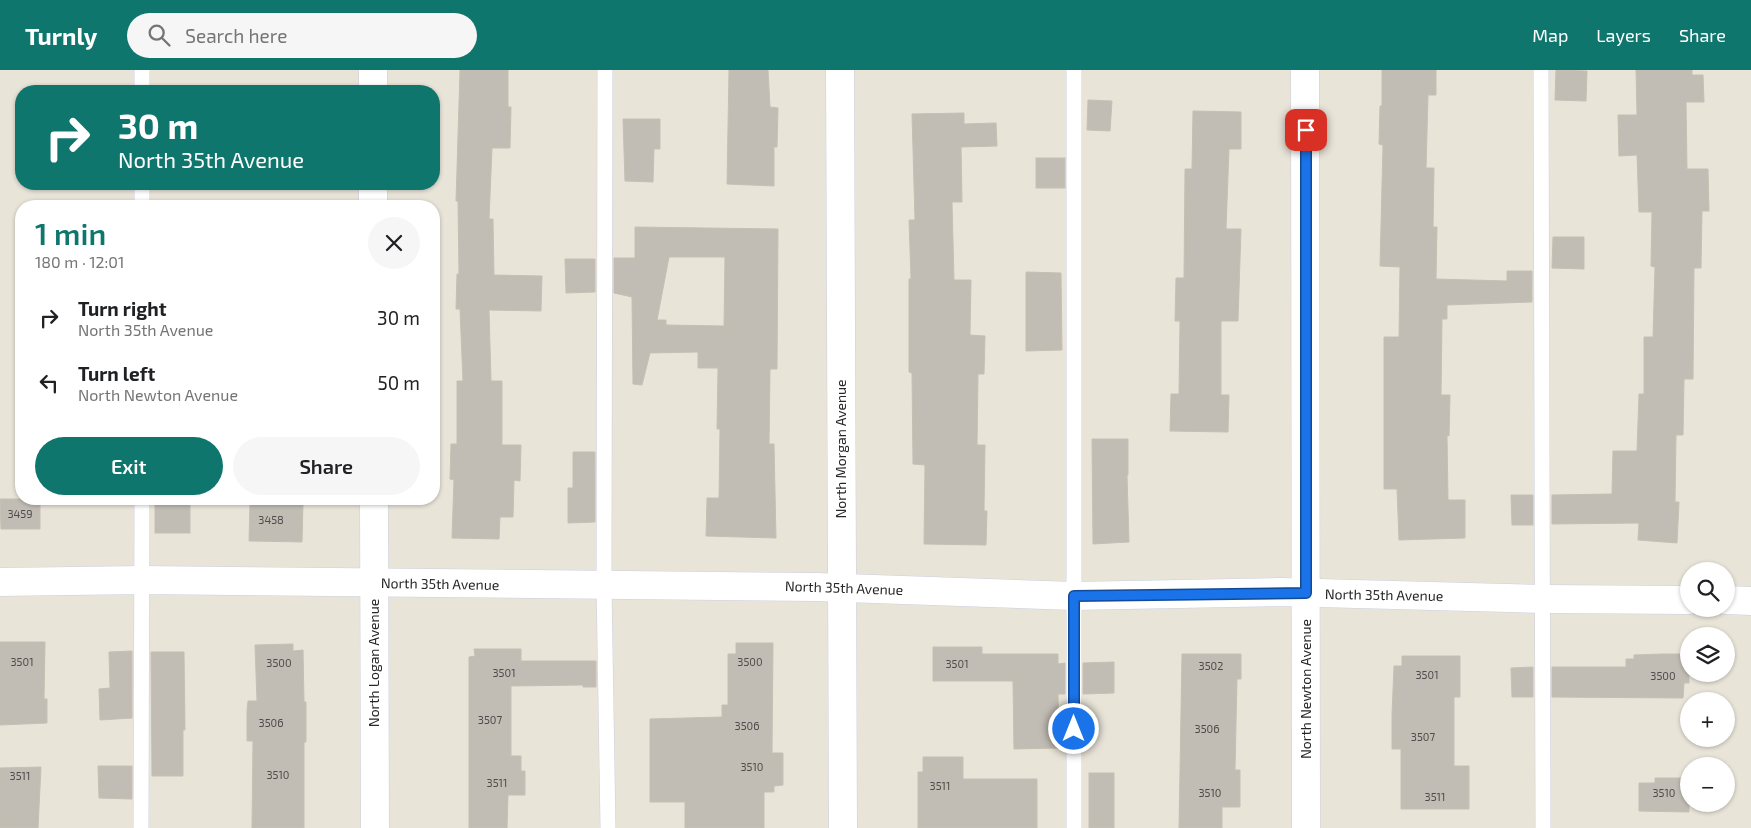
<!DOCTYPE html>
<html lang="en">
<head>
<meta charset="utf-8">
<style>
	body { margin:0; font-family:"Exo 2",sans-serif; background:#f6f6f6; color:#202124; height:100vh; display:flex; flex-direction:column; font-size:19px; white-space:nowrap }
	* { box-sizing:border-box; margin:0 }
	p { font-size:16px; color:#757577 }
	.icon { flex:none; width:28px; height:28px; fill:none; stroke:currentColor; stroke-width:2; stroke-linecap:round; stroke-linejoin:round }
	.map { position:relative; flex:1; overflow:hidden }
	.drawer { position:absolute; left:15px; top:130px; width:425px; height:305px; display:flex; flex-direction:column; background:#fff; border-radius:20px; box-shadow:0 1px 4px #0004 }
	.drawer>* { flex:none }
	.banner { position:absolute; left:15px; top:15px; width:425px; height:105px; border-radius:20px; box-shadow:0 1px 4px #0004; background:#0f766e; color:#fff; overflow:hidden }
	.controls { position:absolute; left:1680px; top:492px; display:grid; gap:10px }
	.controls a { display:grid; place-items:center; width:55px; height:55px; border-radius:50%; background:#fff; box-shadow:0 1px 4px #0004; font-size:25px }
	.pin { position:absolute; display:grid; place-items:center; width:42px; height:42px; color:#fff; margin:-21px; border-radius:10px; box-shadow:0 2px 8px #0006 }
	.me { position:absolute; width:55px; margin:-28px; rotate:0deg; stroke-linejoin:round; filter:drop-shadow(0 0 4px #0008) }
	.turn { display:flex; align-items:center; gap:18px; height:105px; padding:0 20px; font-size:22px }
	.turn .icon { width:65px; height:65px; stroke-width:2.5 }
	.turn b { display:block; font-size:35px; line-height:42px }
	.round { display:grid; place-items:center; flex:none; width:52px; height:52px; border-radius:26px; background:#f6f6f6 }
	.head { display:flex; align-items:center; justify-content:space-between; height:85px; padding:0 20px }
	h1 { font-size:30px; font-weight:600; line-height:38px; color:#0f766e }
	.action { display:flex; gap:10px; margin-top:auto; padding:10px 20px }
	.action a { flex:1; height:58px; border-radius:30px; background:#0f766e; color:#fff; font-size:20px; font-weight:600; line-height:58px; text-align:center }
	.action a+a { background:#f6f6f6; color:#202124 }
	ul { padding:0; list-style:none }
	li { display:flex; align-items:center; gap:15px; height:65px; padding:0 20px }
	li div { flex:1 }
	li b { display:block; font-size:19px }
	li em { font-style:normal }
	header { display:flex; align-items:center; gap:30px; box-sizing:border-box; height:70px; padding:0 25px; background:#0f766e; color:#fff }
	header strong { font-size:24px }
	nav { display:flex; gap:28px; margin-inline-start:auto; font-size:18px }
	.search { width:350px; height:45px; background:#f6f6f6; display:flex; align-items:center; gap:12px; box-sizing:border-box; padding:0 18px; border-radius:28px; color:#757577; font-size:19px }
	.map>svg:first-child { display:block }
</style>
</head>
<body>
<header>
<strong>Turnly</strong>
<div class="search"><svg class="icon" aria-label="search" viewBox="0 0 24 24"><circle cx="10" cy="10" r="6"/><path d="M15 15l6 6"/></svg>Search here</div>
<nav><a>Map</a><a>Layers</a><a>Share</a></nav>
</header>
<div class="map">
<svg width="1751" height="758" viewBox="0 0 1751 758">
	<rect width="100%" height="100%" fill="#e9e4d8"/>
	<g fill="#c1bdb5" stroke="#c4c0b2" fill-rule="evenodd">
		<polygon points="460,0 508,0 508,37 511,37 510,78 492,78 489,149 493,149 494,205 542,206 541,241 489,240 491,311 502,311 502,375 521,375 520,411 514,410 513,447 500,447 499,469 452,468 454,410 450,409 451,374 457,374 457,311 463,311 460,239 456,239 457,204 459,204 458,131 456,131"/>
		<polygon points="729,0 768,0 770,37 778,38 777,77 774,77 774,116 727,114"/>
		<polygon points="1382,0 1436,0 1436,25 1428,25 1426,98 1434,98 1433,157 1437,157 1436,209 1507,211 1507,201 1532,201 1532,232 1447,235 1447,249 1442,249 1441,325 1450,325 1449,366 1447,365 1448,430 1465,430 1465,468 1399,470 1397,419 1384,419 1384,267 1399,267 1400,197 1380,196 1383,75 1379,74 1380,36 1382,36"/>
		<polygon points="1556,0 1587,1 1586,31 1555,30"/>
		<polygon points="1636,0 1692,0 1692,5 1703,5 1704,32 1686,32 1687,99 1708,99 1709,141 1702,141 1701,198 1694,198 1693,309 1684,309 1683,365 1676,365 1675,432 1679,432 1677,473 1638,470 1639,453 1552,454 1552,425 1612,424 1613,381 1637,381 1639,324 1644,324 1644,267 1653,267 1655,197 1651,196 1652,142 1639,142 1637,85 1619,86 1618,45 1637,45"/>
		<polygon points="1088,30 1112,31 1110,61 1087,60"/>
		<polygon points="1193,41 1241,42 1241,79 1229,79 1226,159 1241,159 1238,251 1221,251 1221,325 1229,325 1228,362 1170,361 1171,324 1179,324 1180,251 1175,251 1176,208 1184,208 1185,99 1192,99"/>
		<polygon points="964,43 964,54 996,53 997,76 961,77 962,132 952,132 954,210 971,210 970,265 985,266 984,304 978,304 977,375 985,375 984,441 987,441 986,475 924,474 925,395 913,394 912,303 909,302 909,209 911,209 909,150 915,150 912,44"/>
		<polygon points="623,49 660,49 660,79 654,79 653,112 625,111"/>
		<rect x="1036" y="88" width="29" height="30"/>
		<path d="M635,157L778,159L777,299H770L769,374H774L776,468L706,466L707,428H719L720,359H717L718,298H698V282L650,283L642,315L633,314L632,227L614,223V188H635ZM669,187H725L724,256L666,255V250H657Z"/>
		<polygon points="1553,167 1584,167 1584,199 1552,198"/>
		<polygon points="565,189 595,189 595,222 566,223"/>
		<polygon points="1026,202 1061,203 1062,280 1026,281"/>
		<polygon points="1092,369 1128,369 1128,405 1127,405 1129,472 1093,474"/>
		<polygon points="573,382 595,382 595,452 568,453 568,418 573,418"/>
		<polygon points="1511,425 1533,425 1533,455 1512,455"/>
		<polygon points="0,429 40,429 40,459 1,459"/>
		<rect x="155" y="432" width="35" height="31"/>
		<polygon points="250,433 303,433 302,472 249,471"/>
		<polygon points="0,572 45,572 44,629 47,629 47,653 0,655"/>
		<polygon points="736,573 773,573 772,683 783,683 783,715 774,716 774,722 764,722 764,758 685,758 685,732 650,732 650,649 722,647 722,635 728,635 728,584 736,584"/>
		<polygon points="293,574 293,581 303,580 304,632 306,632 306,672 304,672 304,758 252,758 253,671 247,671 247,641 248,631 257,631 255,575"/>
		<polygon points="933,577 982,577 982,584 1058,584 1058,594 1065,593 1065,624 1058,624 1059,678 1014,679 1013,611 933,611"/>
		<polygon points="474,579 521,579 521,591 596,591 596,617 583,617 583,615 511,616 511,686 521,686 521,701 525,701 525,725 508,725 507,758 469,758 469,587 475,586"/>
		<polygon points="132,581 132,648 100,650 99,619 110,618 109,582"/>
		<polygon points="151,582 184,582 185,660 183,660 183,706 152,706"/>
		<polygon points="1182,584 1241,584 1241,609 1237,609 1235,700 1240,700 1240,737 1222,737 1222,758 1179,758"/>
		<polygon points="1662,584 1689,584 1689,613 1684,613 1683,628 1552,627 1552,597 1626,597 1626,589 1634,589 1634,585"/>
		<polygon points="1402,586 1460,586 1460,627 1454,627 1454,696 1469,696 1469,739 1401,739 1401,679 1392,679 1392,645 1394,596 1402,596"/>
		<polygon points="1114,592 1114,623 1083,624 1083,593"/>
		<polygon points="1533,597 1533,627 1512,627 1511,598"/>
		<polygon points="923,687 963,687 963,709 1037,709 1037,758 918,758 918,702 923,702"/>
		<polygon points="98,696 132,696 132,729 99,728"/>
		<polygon points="41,697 38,758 0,758 0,698"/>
		<rect x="1089" y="703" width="25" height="55"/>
		<polygon points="1655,708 1689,708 1689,742 1639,741 1639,713 1655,713"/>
	</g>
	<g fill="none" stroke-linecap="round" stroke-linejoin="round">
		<g stroke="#cdcee0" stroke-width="16">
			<g id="service">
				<polyline points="605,0 604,515 608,758"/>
				<polyline points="1074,0 1074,758"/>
				<polyline points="1541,0 1543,758"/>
				<polyline points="142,21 142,0"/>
				<polyline points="142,136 142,114"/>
				<polyline points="141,758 142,429"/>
			</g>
		</g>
		<g stroke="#cdcee0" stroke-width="29">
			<g id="minor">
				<polyline points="373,0 373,21"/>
				<polyline points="840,0 843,758"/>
				<polyline points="1305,0 1306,758"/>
				<polyline points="373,114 373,136"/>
				<polyline points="374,429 375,758"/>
				<polyline points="0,512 142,510 816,517 1074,526 1281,522 1544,529 1689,530"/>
				<polyline points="1726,530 1751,531"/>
			</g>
		</g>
		<use href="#service" stroke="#fff" stroke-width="15"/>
		<use href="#minor" stroke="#fff" stroke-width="28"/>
	</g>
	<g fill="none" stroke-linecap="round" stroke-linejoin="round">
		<g stroke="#114b97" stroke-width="12">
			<polyline id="route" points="1074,659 1074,526 1306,523 1306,60"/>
		</g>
		<use href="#route" stroke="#1a73e8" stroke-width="9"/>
	</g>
	<g text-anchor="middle" stroke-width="5" stroke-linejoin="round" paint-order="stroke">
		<g font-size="11" fill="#4e4c4a">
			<text x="20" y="448">3459</text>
			<text x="271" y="454">3458</text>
			<text x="22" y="596">3501</text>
			<text x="750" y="596">3500</text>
			<text x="279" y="597">3500</text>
			<text x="957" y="598">3501</text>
			<text x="1211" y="600">3502</text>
			<text x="504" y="607">3501</text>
			<text x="1427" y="609">3501</text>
			<text x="1663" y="610">3500</text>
			<text x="490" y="654">3507</text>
			<text x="271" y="657">3506</text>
			<text x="747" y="660">3506</text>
			<text x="1207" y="663">3506</text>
			<text x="1423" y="671">3507</text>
			<text x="752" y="701">3510</text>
			<text x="278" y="709">3510</text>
			<text x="20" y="710">3511</text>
			<text x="497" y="717">3511</text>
			<text x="940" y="720">3511</text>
			<text x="1210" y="727">3510</text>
			<text x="1664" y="727">3510</text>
			<text x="1435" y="731">3511</text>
		</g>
		<g font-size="14" fill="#272727" stroke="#fff">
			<text transform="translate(841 379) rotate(-90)" y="5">North Morgan Avenue</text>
			<text transform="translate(440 514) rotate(1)" y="5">North 35th Avenue</text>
			<text transform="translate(844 518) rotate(2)" y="5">North 35th Avenue</text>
			<text transform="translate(1384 525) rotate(1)" y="5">North 35th Avenue</text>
			<text transform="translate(374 593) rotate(-90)" y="5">North Logan Avenue</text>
			<text transform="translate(1306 619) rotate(-90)" y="5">North Newton Avenue</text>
		</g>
	</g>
</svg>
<div class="controls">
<a><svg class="icon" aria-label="search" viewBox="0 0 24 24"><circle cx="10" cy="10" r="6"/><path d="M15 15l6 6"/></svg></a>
<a><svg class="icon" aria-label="layers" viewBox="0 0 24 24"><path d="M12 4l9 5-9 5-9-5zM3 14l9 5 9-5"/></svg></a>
<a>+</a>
<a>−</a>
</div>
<div class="pin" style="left:1306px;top:60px;background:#d93025"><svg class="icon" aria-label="arrive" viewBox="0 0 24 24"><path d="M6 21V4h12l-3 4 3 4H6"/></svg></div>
<svg class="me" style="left:1074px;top:659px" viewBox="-20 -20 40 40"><circle r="17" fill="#1a73e8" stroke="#fff" stroke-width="3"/><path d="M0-11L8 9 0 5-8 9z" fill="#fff"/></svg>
<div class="banner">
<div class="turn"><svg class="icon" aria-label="right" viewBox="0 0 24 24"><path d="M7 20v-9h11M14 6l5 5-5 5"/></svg><div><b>30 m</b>North 35th Avenue</div></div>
</div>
<section class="drawer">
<div class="head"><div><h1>1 min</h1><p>180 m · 12:01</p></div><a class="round"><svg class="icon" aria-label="close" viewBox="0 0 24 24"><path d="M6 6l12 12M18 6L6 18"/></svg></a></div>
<ul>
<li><svg class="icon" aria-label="right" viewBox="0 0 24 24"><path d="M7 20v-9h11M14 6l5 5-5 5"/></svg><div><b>Turn right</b><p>North 35th Avenue</p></div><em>30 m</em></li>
<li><svg class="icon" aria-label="left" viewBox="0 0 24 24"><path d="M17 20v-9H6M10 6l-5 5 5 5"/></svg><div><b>Turn left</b><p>North Newton Avenue</p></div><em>50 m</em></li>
</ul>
<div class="action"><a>Exit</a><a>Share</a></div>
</section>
</div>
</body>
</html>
